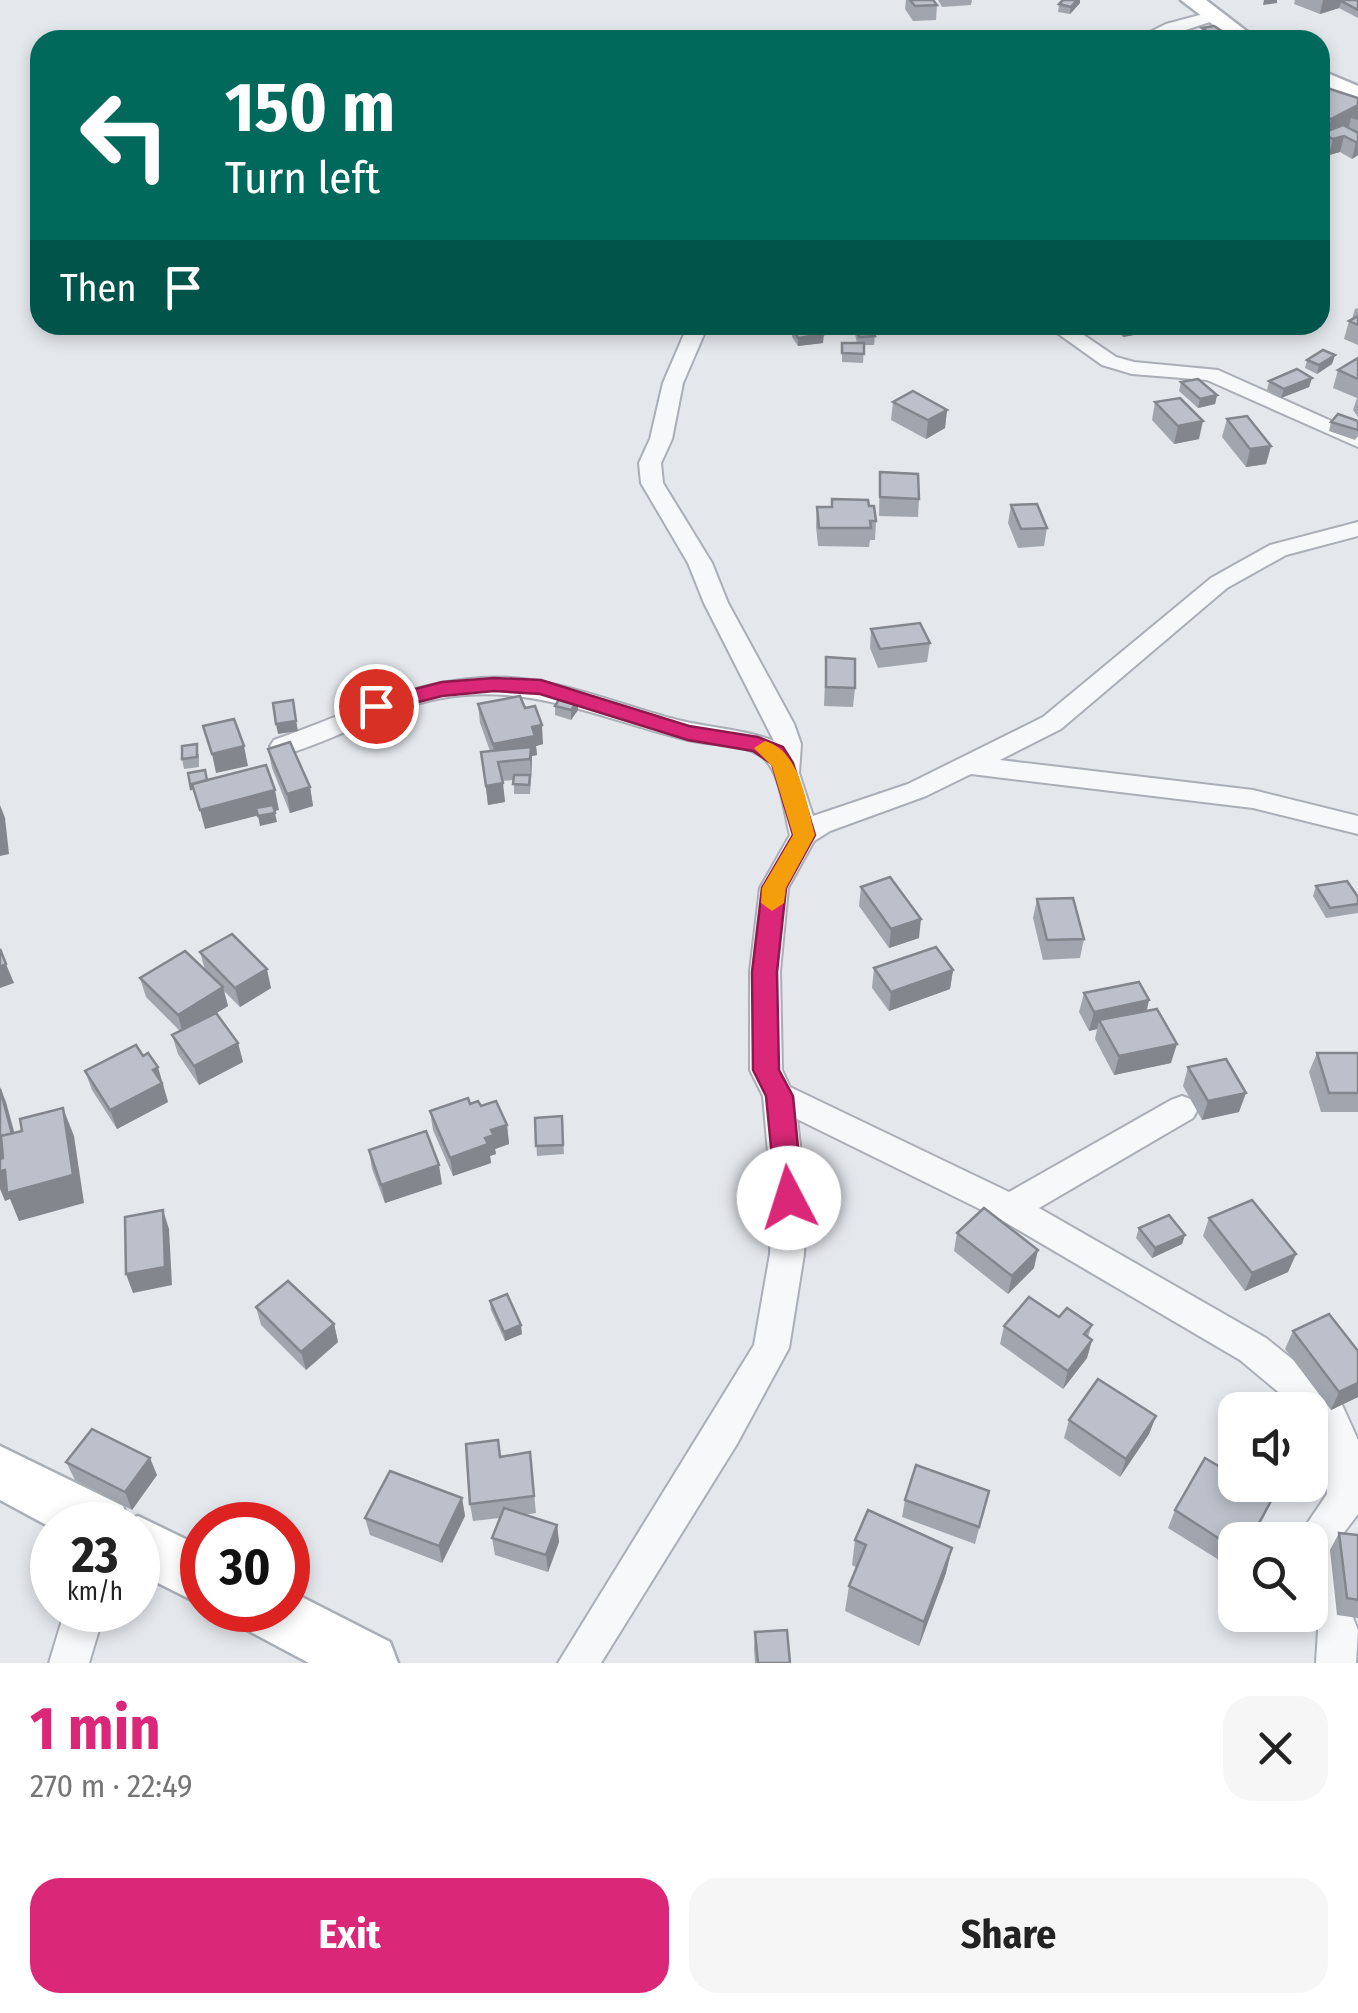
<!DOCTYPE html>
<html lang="en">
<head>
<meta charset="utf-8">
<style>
	body { margin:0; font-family:"Fira Sans Condensed",sans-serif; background:#f6f6f6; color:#222; height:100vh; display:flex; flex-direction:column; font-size:38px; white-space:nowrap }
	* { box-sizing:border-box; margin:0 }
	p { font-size:32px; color:#767676 }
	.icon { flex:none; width:55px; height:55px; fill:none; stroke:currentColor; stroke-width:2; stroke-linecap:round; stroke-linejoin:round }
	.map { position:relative; height:1663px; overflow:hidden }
	.drawer { display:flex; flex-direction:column; background:#fff; flex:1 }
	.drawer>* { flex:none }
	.top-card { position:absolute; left:30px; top:30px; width:1300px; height:305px; border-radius:30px; box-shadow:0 5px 15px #0003; background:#00695c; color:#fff; overflow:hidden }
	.fabs { position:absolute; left:1218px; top:1392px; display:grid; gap:20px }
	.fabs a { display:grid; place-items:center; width:110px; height:110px; border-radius:20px; background:#fff; box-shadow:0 5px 15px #0003; font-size:50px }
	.speed { position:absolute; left:30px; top:1502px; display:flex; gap:20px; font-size:50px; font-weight:700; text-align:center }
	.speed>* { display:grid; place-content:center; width:130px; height:130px; border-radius:50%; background:#fff; box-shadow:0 5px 15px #0003; line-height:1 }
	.speed small { font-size:25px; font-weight:400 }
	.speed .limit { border:15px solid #d22; background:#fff; color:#111 }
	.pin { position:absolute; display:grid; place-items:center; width:85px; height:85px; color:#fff; margin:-42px; border:5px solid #fff; border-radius:50%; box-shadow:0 2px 10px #0007 }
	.me { position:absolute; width:110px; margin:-55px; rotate:355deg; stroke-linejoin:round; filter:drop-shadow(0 0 8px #0008) }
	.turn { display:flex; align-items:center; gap:35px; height:210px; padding:0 30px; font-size:45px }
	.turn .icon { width:130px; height:130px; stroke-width:2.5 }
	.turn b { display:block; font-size:70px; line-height:85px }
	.then { display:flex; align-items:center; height:95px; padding:0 30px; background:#0003; gap:20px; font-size:38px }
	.round { display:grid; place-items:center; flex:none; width:105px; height:105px; border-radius:30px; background:#f6f6f6 }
	.summary { display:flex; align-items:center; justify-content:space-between; height:170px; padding:0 30px }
	h1 { font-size:60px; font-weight:700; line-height:75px; color:#db2777 }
	.button { display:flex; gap:20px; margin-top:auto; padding:20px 30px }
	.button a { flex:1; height:115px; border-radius:30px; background:#db2777; color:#fff; font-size:40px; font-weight:700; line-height:115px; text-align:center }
	.button a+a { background:#f6f6f6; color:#222 }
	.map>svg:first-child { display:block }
</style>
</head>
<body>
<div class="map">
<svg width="1358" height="1663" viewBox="0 0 1358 1663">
	<rect width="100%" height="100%" fill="#e4e7ec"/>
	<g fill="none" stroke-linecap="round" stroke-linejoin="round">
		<g stroke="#a9aeb7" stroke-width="4">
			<g id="street">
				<polygon points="1211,12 1219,17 1216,20 1155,40 1134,40 1166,24"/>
				<path d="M688,325H708L683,383L672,439L661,463L663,483L712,563L728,603L794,724L801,744L799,773L813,816L908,784L1043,717L1211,578L1270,545L1358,522V536L1286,555L1227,588L1061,729L1000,760L1253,790L1358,816V834L1253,808L971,774L926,796L830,831L814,841L788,888L780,971L782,1070L790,1087L1009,1192L1171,1100L1182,1096L1193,1100L1198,1109L1193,1118L1039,1208L1266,1338L1338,1396L1358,1440V1514L1339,1539L1343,1593L1358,1630L1356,1663H1316L1318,1630L1310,1610V1540H1300V1534L1327,1494L1325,1448L1310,1410H1300L1240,1360L998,1218L797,1119L806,1198L804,1254L789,1348L737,1444L601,1663H558L754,1345L770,1254L772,1198L763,1096L750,1070V971L760,888L790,835C784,813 781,771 762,757C742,742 711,746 688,740C604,720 530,682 442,698C386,708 337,740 283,755L270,746L274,740C361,710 442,664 538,681C583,689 626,706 670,718C704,728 741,728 774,741L704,603L688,563L641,483L639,463L650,439L663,383Z"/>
				<polygon points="1046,325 1069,325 1116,357 1134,362 1218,370 1358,433 1358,447 1207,380 1132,374 1102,365"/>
				<polygon points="65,1610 105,1610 89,1663 49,1663"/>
			</g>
		</g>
		<g stroke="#a9aeb7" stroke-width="5">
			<g id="secondary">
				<polygon points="1181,0 1206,0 1258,40 1233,40"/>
				<polygon points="1320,70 1358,86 1358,102 1320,86"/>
				<polygon points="0,1446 123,1506 128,1520 138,1516 202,1547 202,1605 138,1573 138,1525 52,1528 0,1500"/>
				<polygon points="288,1590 390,1642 398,1663 309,1663 247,1630 238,1610 288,1610"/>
			</g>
		</g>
		<use href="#street" fill="#f7f8fa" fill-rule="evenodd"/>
		<use href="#secondary" fill="#fff" fill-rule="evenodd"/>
	</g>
	<g fill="#a1a5ae">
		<polygon points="906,0 933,0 937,5 936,20 913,21 905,9"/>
		<polygon points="938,0 972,0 971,5 942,7"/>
		<polygon points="1295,0 1358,0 1358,18 1339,8 1320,14 1294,4"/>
		<polygon points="1080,3 1070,14 1058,12 1059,4"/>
		<polygon points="1202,28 1228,35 1227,40 1208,40 1201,36"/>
		<polygon points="1320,89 1358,98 1358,155 1352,159 1340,152 1329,155 1320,151"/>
		<polygon points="1358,308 1358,345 1344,339 1349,321 1352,319 1355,309"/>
		<polygon points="853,325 871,325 875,336 874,345 864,345 863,363 842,362 842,343 857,343"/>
		<polygon points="1111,325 1161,325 1160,330 1123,337"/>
		<polygon points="792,328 823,343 798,346 792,337"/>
		<polygon points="1335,355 1332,364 1317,374 1305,368 1307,360"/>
		<polygon points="1358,358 1358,417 1353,410 1357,398 1333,388 1338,370"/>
		<polygon points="1312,378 1309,387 1281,398 1267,390 1269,381"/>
		<polygon points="1181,382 1217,395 1215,404 1198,408 1179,391"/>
		<polygon points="893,402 947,410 945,428 926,439 891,420"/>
		<polygon points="1155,402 1199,439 1174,444 1152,420"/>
		<polygon points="1227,419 1271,446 1266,464 1246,467 1222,437"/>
		<polygon points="1358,421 1358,436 1355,440 1329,431 1331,422"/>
		<polygon points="880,472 919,499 918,517 879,516"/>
		<polygon points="832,499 869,506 876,521 875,540 870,540 869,547 818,546 816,526 817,507 831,507"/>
		<polygon points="1011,505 1047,528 1044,546 1018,548 1008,523"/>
		<polygon points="871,629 930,643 927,662 878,668 870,648"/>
		<polygon points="826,657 855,688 853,707 824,706"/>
		<polygon points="578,701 578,710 571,720 555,715 555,706"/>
		<polygon points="478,704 525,708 543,744 536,746 537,755 532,756 532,766 530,794 514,794 514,780 502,781 505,802 488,805 481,752 490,751 480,723"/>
		<polygon points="268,749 310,787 313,806 290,813 272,768"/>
		<polygon points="199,754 199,767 184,769 182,759"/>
		<polygon points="1316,886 1358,897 1358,913 1326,918 1313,896"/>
		<polygon points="861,887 919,938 889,948 859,906"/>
		<polygon points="1037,899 1084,939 1080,958 1043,960 1033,918"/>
		<polygon points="200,952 271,988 240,1007 224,991 228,1006 216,1013 238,1043 243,1062 199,1085 178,1054 172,1035 180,1031 146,997 140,978 205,970"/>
		<polygon points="874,968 953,970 950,989 889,1011 872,988"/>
		<polygon points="1084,993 1149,1000 1147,1011 1171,1063 1114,1075 1095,1039 1097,1029 1089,1031 1079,1012"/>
		<polygon points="1317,1053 1358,1053 1358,1112 1321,1112 1309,1072"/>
		<polygon points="143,1056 164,1086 163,1086 168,1102 117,1129 92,1090 85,1071"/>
		<polygon points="1188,1067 1239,1112 1202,1120 1183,1086"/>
		<polygon points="470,1104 481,1106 507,1125 509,1144 495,1149 496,1154 490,1156 491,1163 453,1176 433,1130 430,1111"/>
		<polygon points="562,1116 564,1154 537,1156 535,1118"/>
		<polygon points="369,1150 442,1184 385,1203 372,1169"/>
		<polygon points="1209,1218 1296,1254 1288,1272 1245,1291 1203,1236"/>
		<polygon points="1139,1228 1185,1235 1182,1244 1152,1258 1136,1238"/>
		<polygon points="957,1233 1034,1268 1008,1294 954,1251"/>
		<polygon points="490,1301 522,1334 505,1341 491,1310"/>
		<polygon points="256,1307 334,1324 338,1342 306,1370 261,1325"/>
		<polygon points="1059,1317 1092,1325 1088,1337 1092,1340 1087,1358 1063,1389 1000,1344 1004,1326"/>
		<polygon points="1293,1331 1358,1351 1358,1397 1331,1410 1285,1349"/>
		<polygon points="1156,1416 1149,1434 1120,1477 1064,1438 1069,1420"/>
		<polygon points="530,1452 536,1513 524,1515 557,1525 559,1542 548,1572 495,1555 492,1538 500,1518 473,1521 470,1504 501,1456"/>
		<polygon points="66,1462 157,1475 132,1510 75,1480"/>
		<polygon points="989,1491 975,1544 902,1517 905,1500"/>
		<polygon points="462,1498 465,1516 442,1563 370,1535 365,1518"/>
		<polygon points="1272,1499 1264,1516 1235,1540 1235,1570 1168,1528 1175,1510"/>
		<polygon points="1339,1533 1358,1535 1358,1618 1337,1615 1330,1550"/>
		<polygon points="855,1540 946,1573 919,1646 845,1611 849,1586 857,1568 852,1565"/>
		<polygon points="755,1632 790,1663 755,1663 754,1648"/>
	</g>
	<g fill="#83868d">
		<polygon points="1077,0 1080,0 1080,3 1070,14 1071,7"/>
		<polygon points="1264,0 1277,0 1277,3 1263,5"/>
		<polygon points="1323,0 1342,0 1339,8 1320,14"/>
		<polygon points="1228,35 1227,40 1215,40 1216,37"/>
		<polygon points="1358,105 1358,120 1351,118 1348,131 1327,136 1331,119"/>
		<polygon points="1344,136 1340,152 1329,155 1333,139"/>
		<polygon points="1358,141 1358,155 1352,159 1356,142"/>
		<polygon points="1125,325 1161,325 1160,330 1123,337"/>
		<polygon points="824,334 823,343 798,346 798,338"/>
		<polygon points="1335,355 1332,364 1317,374 1319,365"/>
		<polygon points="1312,378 1309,387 1281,398 1284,389"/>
		<polygon points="1217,395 1215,404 1198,408 1200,399"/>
		<polygon points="947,410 945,428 926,439 928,420"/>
		<polygon points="1203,421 1199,439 1174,444 1178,426"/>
		<polygon points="1271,446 1266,464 1246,467 1250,449"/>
		<polygon points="578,701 578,710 571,720 571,710"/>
		<polygon points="294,709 298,731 278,734 276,724"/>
		<polygon points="542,725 543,744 536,746 537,755 532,756 531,778 530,756 495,764 493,744 532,727"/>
		<polygon points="244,746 248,766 216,773 212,754"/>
		<polygon points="503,783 505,802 488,805 486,786"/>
		<polygon points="310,787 313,806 290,813 287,794"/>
		<polygon points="275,790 279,810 205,829 200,810"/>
		<polygon points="0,805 5,818 9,854 0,856"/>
		<polygon points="275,813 277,822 260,826 258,816"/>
		<polygon points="921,919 919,938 889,948 891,929"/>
		<polygon points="6,964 14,983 0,988 0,967"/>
		<polygon points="267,969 271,988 240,1007 235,988"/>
		<polygon points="953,970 950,989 889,1011 891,992"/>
		<polygon points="223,987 228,1006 183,1034 178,1015"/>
		<polygon points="1149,1000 1144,1019 1099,1020 1097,1029 1089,1031 1094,1012"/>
		<polygon points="238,1043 243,1062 199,1085 194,1066"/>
		<polygon points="1177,1044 1171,1063 1114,1075 1119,1056"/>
		<polygon points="158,1067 168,1102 117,1129 110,1110 153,1070"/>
		<polygon points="0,1087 6,1102 20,1153 0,1160"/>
		<polygon points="1246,1093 1239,1112 1202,1120 1208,1101"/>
		<polygon points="63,1108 74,1136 84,1203 19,1221 10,1199 5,1201 0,1189 0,1171"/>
		<polygon points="507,1125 509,1144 495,1149 496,1154 490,1156 491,1163 453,1176 450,1158 485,1138 491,1130"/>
		<polygon points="439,1165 442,1184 385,1203 381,1185"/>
		<polygon points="163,1210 169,1229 172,1285 133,1293 126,1274"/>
		<polygon points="1185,1235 1182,1244 1152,1258 1155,1248"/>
		<polygon points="1038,1250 1034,1268 1008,1294 1012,1276"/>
		<polygon points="1296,1254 1288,1272 1245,1291 1252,1273"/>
		<polygon points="334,1324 338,1342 306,1370 301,1352"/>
		<polygon points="521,1325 522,1334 505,1341 504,1332"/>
		<polygon points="1092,1340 1087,1358 1063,1389 1068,1371"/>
		<polygon points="1358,1383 1358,1397 1331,1410 1339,1392"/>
		<polygon points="1156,1416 1149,1434 1120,1477 1126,1459"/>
		<polygon points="150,1458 157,1475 132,1510 125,1492"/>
		<polygon points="462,1498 465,1516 442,1563 439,1546"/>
		<polygon points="557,1525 559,1542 548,1572 546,1555"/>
		<polygon points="952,1548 946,1573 919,1646 924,1622"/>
	</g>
	<g fill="#bbc0ca" stroke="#83868d" stroke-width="2.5">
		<polygon points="910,0 933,0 937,5 915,6"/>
		<polygon points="1063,0 1077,0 1071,7 1059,4"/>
		<polygon points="1345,0 1358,0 1358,10 1341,1"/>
		<polygon points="1214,26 1228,35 1216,37 1202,28"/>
		<polygon points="1032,33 1041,34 1041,40 1032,40"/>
		<polygon points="1324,87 1358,98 1358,105 1331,119 1320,115 1320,89"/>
		<polygon points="1343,125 1358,133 1358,141 1356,142 1344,136 1333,139 1322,133"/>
		<polygon points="1358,316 1358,325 1349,321"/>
		<polygon points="855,325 871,325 875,336 859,337"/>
		<polygon points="819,327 824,334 798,338 792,328"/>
		<polygon points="842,343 864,343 864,354 842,353"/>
		<polygon points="1323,350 1335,355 1319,365 1307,360"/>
		<polygon points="1358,358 1358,379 1338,370"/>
		<polygon points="1297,369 1312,378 1284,389 1269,381"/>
		<polygon points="1198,379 1217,395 1200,399 1181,382"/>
		<polygon points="913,391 947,410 928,420 893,402"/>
		<polygon points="1180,398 1203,421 1178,426 1155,402"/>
		<polygon points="1338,414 1358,421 1358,430 1331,422"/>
		<polygon points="1247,416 1271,446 1250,449 1227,419"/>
		<polygon points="880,472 918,474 919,499 880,497"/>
		<polygon points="832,499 868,500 869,506 874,506 876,521 870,521 871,528 819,528 817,507 832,507"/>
		<polygon points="1037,504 1047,528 1021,529 1011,505"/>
		<polygon points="920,623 930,643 880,649 871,629"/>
		<polygon points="826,657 855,659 855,688 826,687"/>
		<polygon points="520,696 525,708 535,706 542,725 532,727 535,736 493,744 478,704"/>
		<polygon points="561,696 578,701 571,710 555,706"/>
		<polygon points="293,700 296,721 276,724 273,703"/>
		<polygon points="234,719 244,746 212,754 203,726"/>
		<polygon points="290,742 310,787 287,794 268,749"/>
		<polygon points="197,744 197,757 182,759 182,746"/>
		<polygon points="531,747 530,759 498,762 503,783 486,786 481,752"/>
		<polygon points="266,765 275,790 200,810 192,784"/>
		<polygon points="205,770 207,780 192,784 193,788 191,789 188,773"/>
		<polygon points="514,775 530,775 529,785 513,784"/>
		<polygon points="273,805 275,813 258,816 256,808"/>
		<polygon points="890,877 921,919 891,929 861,887"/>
		<polygon points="1347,881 1358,897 1358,904 1330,908 1316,886"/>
		<polygon points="1073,898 1084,939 1047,940 1037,899"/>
		<polygon points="232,934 267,969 235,988 200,952"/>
		<polygon points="936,947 953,970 891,992 874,968"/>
		<polygon points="0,949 6,964 0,967"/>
		<polygon points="185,951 223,987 178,1015 140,978"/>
		<polygon points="1139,982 1149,1000 1094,1012 1084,993"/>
		<polygon points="1157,1009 1177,1044 1119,1056 1099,1020"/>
		<polygon points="216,1013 238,1043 194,1066 172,1035"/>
		<polygon points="136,1045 143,1056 148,1053 158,1067 153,1070 162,1083 110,1110 85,1071"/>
		<polygon points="1317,1053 1358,1053 1358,1093 1329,1093"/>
		<polygon points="1226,1059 1246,1093 1208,1101 1188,1067"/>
		<polygon points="0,1089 12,1134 1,1136 0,1139"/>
		<polygon points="468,1098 470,1104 478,1101 481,1106 496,1101 507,1125 491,1130 494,1135 485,1138 488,1144 450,1158 430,1111"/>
		<polygon points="63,1108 73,1175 7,1193 5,1170 0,1171 0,1159 3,1158 1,1136 22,1131 20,1119"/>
		<polygon points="562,1116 563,1145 536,1146 535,1118"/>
		<polygon points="426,1131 439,1165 381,1185 369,1150"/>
		<polygon points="1252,1200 1296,1254 1252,1273 1209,1218"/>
		<polygon points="984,1208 1038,1250 1012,1276 957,1233"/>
		<polygon points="163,1210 165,1267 126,1274 125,1217"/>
		<polygon points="1169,1215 1185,1235 1155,1248 1139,1228"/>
		<polygon points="288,1281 334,1324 301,1352 256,1307"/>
		<polygon points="507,1294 521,1325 504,1332 490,1301"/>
		<polygon points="1029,1297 1059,1317 1067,1308 1092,1325 1084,1334 1092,1340 1068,1371 1004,1326"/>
		<polygon points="1329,1314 1358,1351 1358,1383 1339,1392 1293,1331"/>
		<polygon points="1098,1379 1156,1416 1126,1459 1069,1420"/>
		<polygon points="92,1429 150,1458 125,1492 66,1462"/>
		<polygon points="498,1440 500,1457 530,1452 534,1496 470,1504 466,1444"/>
		<polygon points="1205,1458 1235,1476 1235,1485 1250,1485 1272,1499 1250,1540 1235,1540 1235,1549 1175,1510"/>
		<polygon points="916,1465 989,1491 979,1527 905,1500"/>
		<polygon points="390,1471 462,1498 439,1546 365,1518"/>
		<polygon points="504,1508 557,1525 546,1555 492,1538"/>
		<polygon points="868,1510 952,1548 924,1622 849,1586 866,1545 855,1540"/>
		<polygon points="1339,1533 1358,1535 1358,1600 1347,1598"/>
		<polygon points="787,1630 790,1663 758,1663 755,1632"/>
	</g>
	<polygon fill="#db2777" stroke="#8e194d" stroke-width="2.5" points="494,678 541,680 689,726 758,737 783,747 793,763 815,835 786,888 777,972 779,1070 793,1096 803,1198 799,1207 789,1210 780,1207 776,1198 766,1096 753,1070 752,972 762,888 793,835 772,764 753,751 688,740 540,694 494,691 442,696 376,713 366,706 369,701 442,682"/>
	<path fill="#f59e0b" d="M765,741C801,751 806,804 815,835L786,888L784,903L772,911L761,903L762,888L793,835L772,766L754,748Z"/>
</svg>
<div class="fabs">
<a><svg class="icon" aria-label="sound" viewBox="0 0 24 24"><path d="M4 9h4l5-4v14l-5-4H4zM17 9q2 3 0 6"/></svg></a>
<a><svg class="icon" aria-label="search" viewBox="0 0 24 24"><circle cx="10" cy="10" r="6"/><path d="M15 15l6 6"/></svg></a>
</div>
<div class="speed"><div>23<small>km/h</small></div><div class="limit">30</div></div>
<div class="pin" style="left:376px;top:706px;background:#d93025"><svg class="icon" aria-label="arrive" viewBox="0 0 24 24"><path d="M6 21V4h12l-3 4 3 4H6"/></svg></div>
<svg class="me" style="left:789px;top:1198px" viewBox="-20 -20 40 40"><circle r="19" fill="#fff"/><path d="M0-13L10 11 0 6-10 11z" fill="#db2777"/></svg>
<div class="top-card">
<div class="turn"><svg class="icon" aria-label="left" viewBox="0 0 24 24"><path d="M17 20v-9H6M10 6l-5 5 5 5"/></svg><div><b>150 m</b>Turn left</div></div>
<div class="then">Then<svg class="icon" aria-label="arrive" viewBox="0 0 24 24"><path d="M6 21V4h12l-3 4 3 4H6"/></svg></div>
</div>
</div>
<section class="drawer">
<div class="summary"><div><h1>1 min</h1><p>270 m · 22:49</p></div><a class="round"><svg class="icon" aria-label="close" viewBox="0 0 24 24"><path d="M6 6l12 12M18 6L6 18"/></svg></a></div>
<div class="button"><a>Exit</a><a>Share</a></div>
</section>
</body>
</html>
